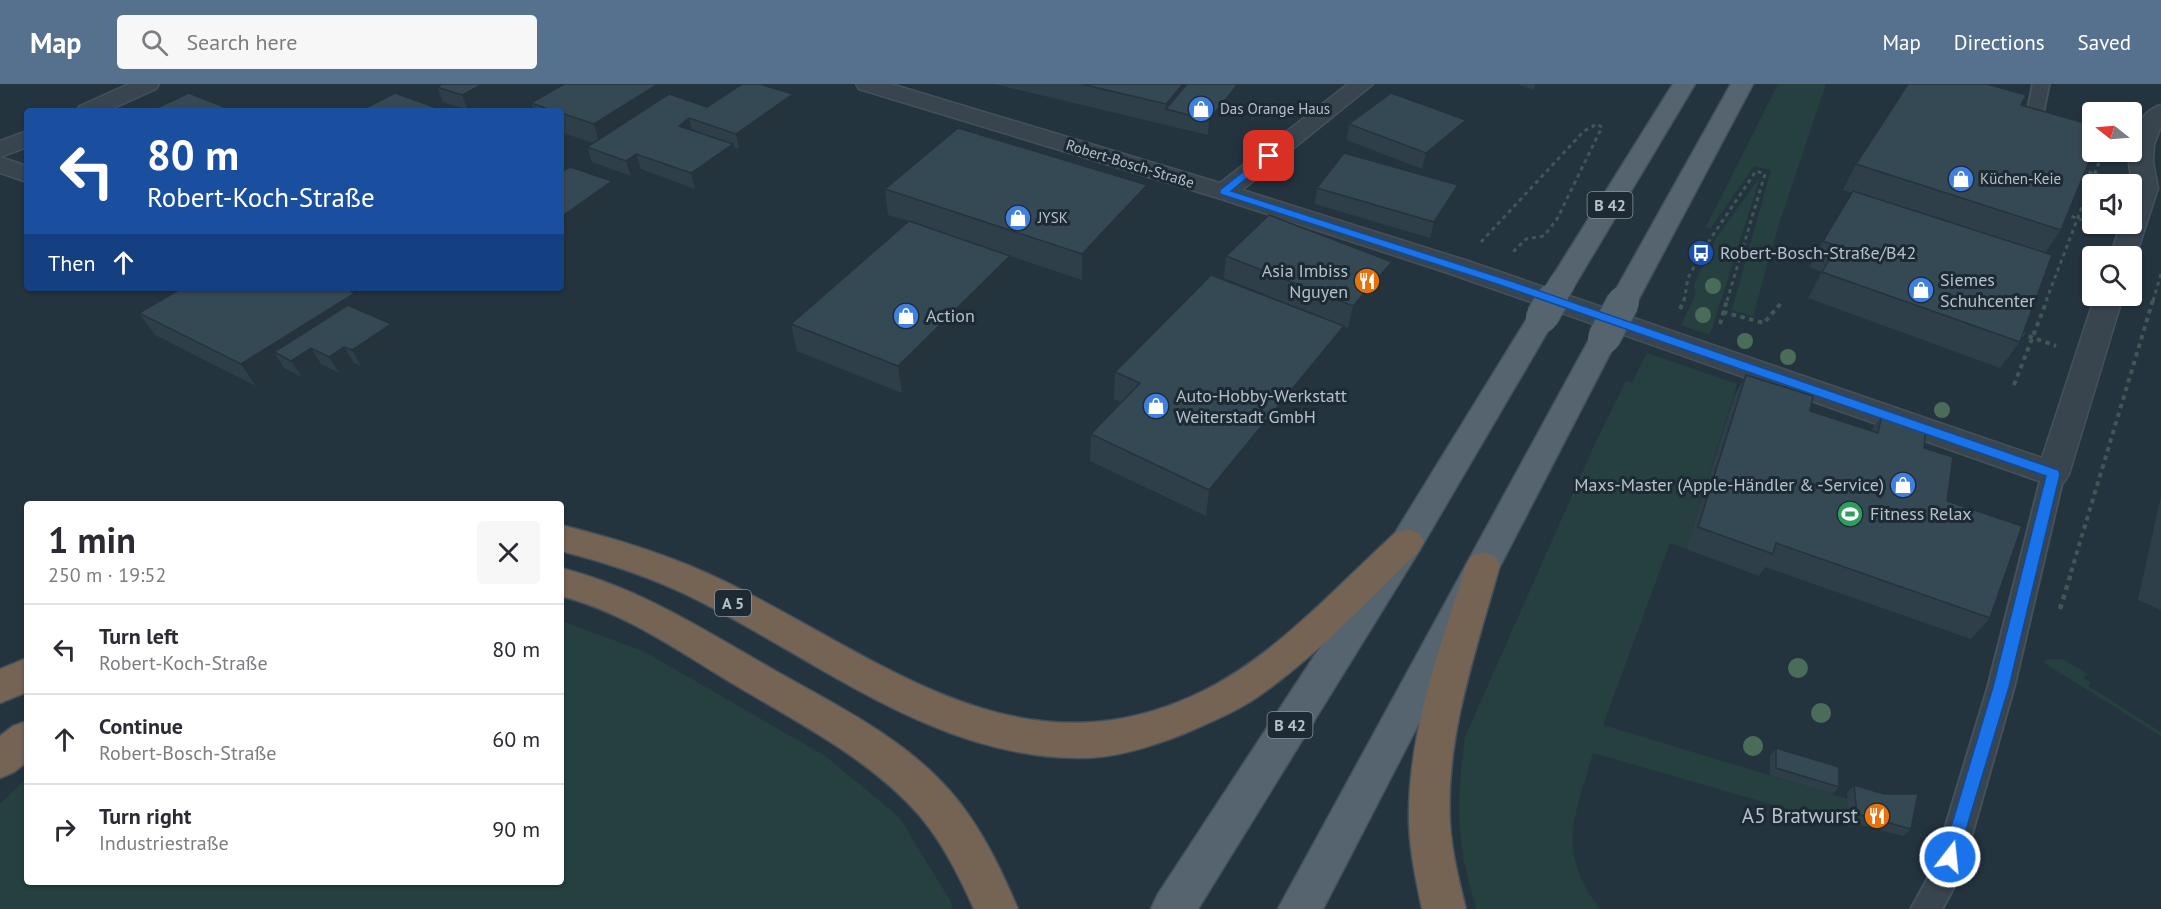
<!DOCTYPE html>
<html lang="en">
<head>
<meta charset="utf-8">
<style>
	body { margin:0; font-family:"PT Sans",sans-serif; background:#f7f7f7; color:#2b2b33; height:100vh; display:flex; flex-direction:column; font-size:22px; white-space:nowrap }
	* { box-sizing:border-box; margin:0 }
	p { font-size:20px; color:#7c7c81 }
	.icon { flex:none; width:33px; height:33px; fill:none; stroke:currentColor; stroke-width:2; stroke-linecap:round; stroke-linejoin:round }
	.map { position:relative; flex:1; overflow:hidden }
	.panel { position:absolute; left:24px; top:417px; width:540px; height:384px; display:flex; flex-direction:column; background:#fff; border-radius:6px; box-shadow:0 2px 4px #0004 }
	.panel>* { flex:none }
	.hud { position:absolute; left:24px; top:24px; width:540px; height:183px; border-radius:6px; box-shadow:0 2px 4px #0004; background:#1a4fa0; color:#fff; overflow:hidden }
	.needle { width:39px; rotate:287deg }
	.tools { position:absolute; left:2082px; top:18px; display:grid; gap:12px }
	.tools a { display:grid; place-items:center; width:60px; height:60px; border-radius:6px; background:#fff; box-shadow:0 2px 4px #0004; font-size:30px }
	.pin { position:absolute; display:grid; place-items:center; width:51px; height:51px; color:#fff; margin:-26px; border-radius:12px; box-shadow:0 3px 9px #0006 }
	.me { position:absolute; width:66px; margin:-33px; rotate:16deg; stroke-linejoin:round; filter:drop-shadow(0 0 4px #0008) }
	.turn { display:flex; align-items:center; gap:21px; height:126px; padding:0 24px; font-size:27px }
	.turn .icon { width:78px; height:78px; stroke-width:2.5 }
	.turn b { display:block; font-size:42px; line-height:51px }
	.then { display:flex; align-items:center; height:57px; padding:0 24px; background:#0003; gap:12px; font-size:22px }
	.round { display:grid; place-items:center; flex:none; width:63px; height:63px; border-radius:6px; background:#f7f7f7 }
	.head { display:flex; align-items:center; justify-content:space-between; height:102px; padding:0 24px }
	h1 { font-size:36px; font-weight:800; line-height:45px }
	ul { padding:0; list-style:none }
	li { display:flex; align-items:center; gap:18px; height:90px; padding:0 24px; border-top:2px solid #e1e1e2 }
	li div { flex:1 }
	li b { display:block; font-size:22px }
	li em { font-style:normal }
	header { display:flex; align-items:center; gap:36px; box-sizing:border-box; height:84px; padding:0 30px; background:#55718d; color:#fff }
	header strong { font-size:28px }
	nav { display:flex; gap:33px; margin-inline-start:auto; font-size:21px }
	.search { width:420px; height:54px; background:#f7f7f7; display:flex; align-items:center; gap:15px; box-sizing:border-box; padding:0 21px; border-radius:6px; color:#7c7c81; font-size:22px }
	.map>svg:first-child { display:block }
</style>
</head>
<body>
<header>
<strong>Map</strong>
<div class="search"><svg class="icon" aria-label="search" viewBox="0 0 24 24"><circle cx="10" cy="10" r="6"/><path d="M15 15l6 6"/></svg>Search here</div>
<nav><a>Map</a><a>Directions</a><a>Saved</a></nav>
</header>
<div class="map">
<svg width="2161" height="825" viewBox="0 0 2161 825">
	<rect width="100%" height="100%" fill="#24343f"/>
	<g fill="#26403f">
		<polygon points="1778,0 1826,0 1779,140 1753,232 1732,226 1771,86 1754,82 1710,145 1706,143"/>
		<polygon points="1760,93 1710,251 1681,241 1695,213 1694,200 1717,153"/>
		<path d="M1647,269L1737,300L1686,465L1670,459L1603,641L1848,715L1851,743L1593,669C1575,733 1555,765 1600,825H1477C1456,765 1456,716 1465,653L1598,353L1626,297L1632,299Z"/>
		<polygon points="561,537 643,567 825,672 899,733 951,818 952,825 0,825 0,720 27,694 27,798 561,798"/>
		<polygon points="2051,575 2062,575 2088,590 2083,594 2091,599 2088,602 2161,648 2161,652 2043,578"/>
	</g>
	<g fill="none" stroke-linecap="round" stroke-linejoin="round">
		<g stroke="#44515b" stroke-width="4">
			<g id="service">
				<polygon points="2033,0 2049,0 2043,29 2035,34 2027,29"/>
				<polygon points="2053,382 2061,384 2064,390 2014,603 1960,792 1942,825 1911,825 1932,787 1988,603 2042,390 2045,384"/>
			</g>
		</g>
		<g stroke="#44515b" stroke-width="3">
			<g id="minor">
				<polygon points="856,0 891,0 1220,99 1348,0 1373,0 1242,106 1468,177 2042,374 2095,212 2123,212 2069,390 2064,398 2053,402 1448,189 1215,113 859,5"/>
				<path d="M2161,21V42L2154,61L2153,78L2158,104L2136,172L2132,178V172H2110L2121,140H2132C2132,127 2133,114 2132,101C2132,93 2129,86 2129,78C2128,59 2138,27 2161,21Z"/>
				<polygon points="0,73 27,82 27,98 0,89"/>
			</g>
		</g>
		<g stroke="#44515b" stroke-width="3">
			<g id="tertiary">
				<polygon points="129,0 159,0 156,5 107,27 76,27 80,22"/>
				<polygon points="27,47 27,63 0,73 0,57"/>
			</g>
		</g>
		<g stroke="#44515b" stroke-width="3">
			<g id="primary">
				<polygon points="1673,0 1695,0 1573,204 1563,206 1553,204 1549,198"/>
				<polygon points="1731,0 1753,0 1637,218 1633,224 1623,227 1613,224 1609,218"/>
				<polygon points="1542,224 1552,227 1556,233 1419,467 1198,825 1151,825 1158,810 1395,449 1528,233 1532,227"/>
				<polygon points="1604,245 1614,247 1618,254 1323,825 1278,825 1590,254 1594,247"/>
			</g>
		</g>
		<g stroke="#43505a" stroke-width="3">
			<g id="motorway">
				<path d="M561,441C617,455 673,472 726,498C883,575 1020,697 1203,607C1276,571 1335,504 1395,449L1407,445L1419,449L1424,458L1419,467C1366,518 1316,573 1256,614C1234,629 1210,638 1186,649C1153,662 1114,675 1078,674C930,673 812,571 685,510C645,491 604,478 561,467Z"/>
				<path d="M1483,468L1495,472L1500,481C1477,564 1445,652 1450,740C1452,769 1459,797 1466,825H1422C1416,796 1410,769 1409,739C1407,651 1440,564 1466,481L1471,472Z"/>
				<path d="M561,484C640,504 704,546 774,586C834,620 904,654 950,707C980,741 1000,783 1018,825H974C959,792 943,759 919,731C869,674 795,637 730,598C676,565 623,528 561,512Z"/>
				<polygon points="27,574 27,608 0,619 0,585"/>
				<polygon points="27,637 27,678 14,688 0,694 0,652 13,642"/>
			</g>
		</g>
		<g stroke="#3f5856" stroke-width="3" stroke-dasharray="4 4" stroke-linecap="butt">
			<polyline points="2081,86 2109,94"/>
			<polyline points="2064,130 2092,139"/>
			<polyline points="1481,158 1584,47 1597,40 1602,43 1557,135 1544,152 1526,155 1513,168"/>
			<polyline points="1684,217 1688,194 1703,166 1756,87 1765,90 1727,217"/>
			<polyline points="2046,217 2103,68"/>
			<polyline points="2153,217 2161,190"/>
		</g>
		<g stroke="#3f5856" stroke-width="4" stroke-dasharray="4.5 4.5" stroke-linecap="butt">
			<polyline points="1680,225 1684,216"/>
			<polyline points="1723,228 1764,239 1782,218"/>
			<polyline points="1720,240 1727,216"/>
			<polyline points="2020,249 2056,262"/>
			<polyline points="2014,301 2047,216"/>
			<polyline points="2071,488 2153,216"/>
		</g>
		<polyline stroke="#3f5856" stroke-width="4.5" stroke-dasharray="5 5" stroke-linecap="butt" points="2060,525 2072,486"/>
		<use href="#service" fill="#38454f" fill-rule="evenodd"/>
		<use href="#minor" fill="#38454f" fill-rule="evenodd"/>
		<use href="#tertiary" fill="#38454f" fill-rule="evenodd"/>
		<use href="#primary" fill="#56646f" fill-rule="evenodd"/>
		<use href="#motorway" fill="#756354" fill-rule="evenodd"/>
		<g stroke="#44515b" stroke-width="27" stroke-linecap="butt">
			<polyline id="primary-bridge-far1" points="1551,217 1563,198"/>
		</g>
		<g stroke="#44515b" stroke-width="34" stroke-linecap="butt">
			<g id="primary-bridge">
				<polyline points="1542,233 1552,216"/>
				<polyline points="1604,254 1623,218"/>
			</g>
		</g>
		<use href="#primary-bridge-far1" stroke="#56646f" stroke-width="25"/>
		<use href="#primary-bridge" stroke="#56646f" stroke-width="32"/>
	</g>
	<g fill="#4a6d59">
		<circle cx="1713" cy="202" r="8"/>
		<circle cx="1703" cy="231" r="8"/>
		<circle cx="1745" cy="257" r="8"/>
		<circle cx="1788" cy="273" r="8"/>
		<circle cx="1942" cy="326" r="8"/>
		<circle cx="1798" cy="584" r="10"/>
		<circle cx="1821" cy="629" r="10"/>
		<circle cx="1753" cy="662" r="10"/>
	</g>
	<g fill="#2e3f49">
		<polygon points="515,0 468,26 443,18 437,3"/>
		<polygon points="994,0 1239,0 1237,14 1208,51"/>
		<polygon points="1517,0 1540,0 1534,6"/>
		<polygon points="676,13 707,23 796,25 739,65 734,63 737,75 695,105 641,85 631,92 592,78 587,63 593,59 561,48 561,27 534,27 531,19"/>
		<polygon points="2021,21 2061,146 2045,169 2020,258 2000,284 1808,214 1822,188 1809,183 1823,157 1852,109 1843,106 1856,80"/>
		<polygon points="1349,40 1462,51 1422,85 1347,56"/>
		<polygon points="1458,101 1454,117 1430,154 1315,120 1317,104"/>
		<polygon points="885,105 1146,127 1082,196 1010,172 1011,198 902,309 797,267 791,240 909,137 888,131"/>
		<polygon points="1226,172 1392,178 1387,200 1348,244 1343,242 1338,269 1206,432 1090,377 1091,350 1121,318 1114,315 1115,288 1321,233 1224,194"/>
		<polygon points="355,209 366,229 391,240 400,256 361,282 354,279 339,289 321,280 302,293 284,284 256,302 155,251 139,229"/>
		<polygon points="1746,291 1810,327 1871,347 1882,330 1924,364 1947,417 1990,534 1971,555 1765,483 1759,492 1686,465 1734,313"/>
		<polygon points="2161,412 2161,526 2138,516"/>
		<polygon points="1776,664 1839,703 1832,710 1770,691 1770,672"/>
		<polygon points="1854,701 1911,745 1903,752 1850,738 1847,709"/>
	</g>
	<g fill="#25333c">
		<polygon points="483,0 515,0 468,26 462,11"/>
		<polygon points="658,0 696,0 600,61 594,40"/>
		<polygon points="1183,0 1196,0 1166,25 1166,20"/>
		<polygon points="1238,0 1239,0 1237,14 1208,51 1209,36"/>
		<polygon points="1535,0 1540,0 1534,6"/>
		<polygon points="793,10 796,25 739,65 736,50"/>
		<polygon points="689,34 693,50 679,42"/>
		<polygon points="1466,36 1462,51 1422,85 1426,69"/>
		<polygon points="733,60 737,75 695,105 691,89"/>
		<polygon points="636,70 641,85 631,92 626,77"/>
		<polygon points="612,97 617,113 562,152 561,148 561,133"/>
		<polygon points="1147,101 1146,127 1082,196 1082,170"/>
		<polygon points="1458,101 1454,117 1430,154 1434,138"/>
		<polygon points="1010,172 1011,198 902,309 898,282"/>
		<polygon points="1392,178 1387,200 1348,244 1353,222"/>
		<polygon points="355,209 367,231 311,264 321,280 302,293 291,277 274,268 284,284 256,302 241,280"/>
		<polygon points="391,240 400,256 361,282 352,266"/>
		<polygon points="1344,242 1338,269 1206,432 1209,406"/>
		<polygon points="344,263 354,279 339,289 329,273"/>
	</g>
	<g fill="#354955" stroke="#25333c" stroke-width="1.5">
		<polygon points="442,0 483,0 462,11 437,3"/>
		<polygon points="564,0 658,0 594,40 561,29 561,27 554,27 531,19"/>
		<polygon points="742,0 760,0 793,10 736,50 689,34 679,42 733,60 691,89 636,70 626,77 587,63 669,10 707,23"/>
		<polygon points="1081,0 1183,0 1166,20"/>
		<polygon points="1187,0 1238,0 1209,36 1166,25"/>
		<polygon points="1908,0 1987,0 2026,11 2021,21 2092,41 2093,68 2061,146 1856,80"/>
		<polygon points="189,9 234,27 150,27"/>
		<polygon points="395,9 445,27 360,27"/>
		<polygon points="1391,9 1466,36 1426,69 1349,40"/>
		<polygon points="958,44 1147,101 1082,170 885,105"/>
		<polygon points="1344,69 1458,101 1434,138 1317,104"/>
		<polygon points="570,83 612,97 561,133 561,88"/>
		<polygon points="1853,107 2052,171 2020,258 1822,188 1837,162 1823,157"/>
		<polygon points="1269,131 1392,178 1353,222 1226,172"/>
		<polygon points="909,137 1010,172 898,282 791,240"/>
		<polygon points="1211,191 1344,242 1209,406 1091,350 1140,299 1115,288"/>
		<polygon points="182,204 345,204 355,209 241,280 139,229"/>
		<polygon points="348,221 391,240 352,266 344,263 329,273 311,264 291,277 274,268"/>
		<polygon points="1746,291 1813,312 1810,327 1878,349 1882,330 1926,344 1924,364 1953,373 1947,417 2022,442 1990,534 1776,459 1773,470 1698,443"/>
		<polygon points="1776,664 1839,683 1839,703 1776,684"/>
		<polygon points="1854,701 1884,710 1918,710 1911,745 1857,730"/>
	</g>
	<polygon fill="#1a73e8" stroke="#114b97" stroke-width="1.5" points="1266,70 1274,72 1231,107 1511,197 2058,386 2060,390 2009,603 1956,779 1950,781 1944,779 1942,773 1993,603 2046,392 1503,202 1220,110 1220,106"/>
	<defs>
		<g id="shop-disc" transform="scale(1.35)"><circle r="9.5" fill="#3f7fe0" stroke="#1d2a34"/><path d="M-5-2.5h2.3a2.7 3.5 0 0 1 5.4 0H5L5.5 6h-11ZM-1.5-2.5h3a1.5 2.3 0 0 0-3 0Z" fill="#fff"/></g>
		<g id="bus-disc" transform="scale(1.35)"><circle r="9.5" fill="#1a4fb4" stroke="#1d2a34"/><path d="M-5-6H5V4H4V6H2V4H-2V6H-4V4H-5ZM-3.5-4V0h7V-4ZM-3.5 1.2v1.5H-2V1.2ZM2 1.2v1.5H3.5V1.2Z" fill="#fff"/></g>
		<g id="restaurant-disc" transform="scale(1.35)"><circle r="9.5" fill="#e8710a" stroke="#1d2a34"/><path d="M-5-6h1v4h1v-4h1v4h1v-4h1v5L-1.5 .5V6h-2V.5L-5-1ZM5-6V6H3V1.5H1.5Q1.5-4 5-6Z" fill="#fff"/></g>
		<g id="stadium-disc" transform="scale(1.35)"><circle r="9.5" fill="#2e9e5b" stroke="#1d2a34"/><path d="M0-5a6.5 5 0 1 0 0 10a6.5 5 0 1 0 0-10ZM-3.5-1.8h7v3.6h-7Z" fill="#fff"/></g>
	</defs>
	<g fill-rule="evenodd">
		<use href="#shop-disc" x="1201" y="25"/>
		<use href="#shop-disc" x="1961" y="95"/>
		<use href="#shop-disc" x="1018" y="134"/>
		<use href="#bus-disc" x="1701" y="169"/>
		<use href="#restaurant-disc" x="1367" y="197"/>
		<use href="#shop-disc" x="1921" y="206"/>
		<use href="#shop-disc" x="906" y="232"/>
		<use href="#shop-disc" x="1156" y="322"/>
		<use href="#shop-disc" x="1903" y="401"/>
		<use href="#stadium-disc" x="1850" y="430"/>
		<use href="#restaurant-disc" x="1877" y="732"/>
	</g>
	<g text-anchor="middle" stroke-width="6" stroke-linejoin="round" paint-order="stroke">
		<g font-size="15" fill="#b4c0ca" stroke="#1d2a34" text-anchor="start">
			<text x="1220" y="30">Das Orange Haus</text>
			<text x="1980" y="100">Küchen-Keie</text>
			<text x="1038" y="139">JYSK</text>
		</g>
		<g font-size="15" fill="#b4c0ca" stroke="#1d2a34">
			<text transform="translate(1130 80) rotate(17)" y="5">Robert-Bosch-Straße</text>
		</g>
		<g fill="#1d2a34" stroke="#87939d" stroke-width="1.5">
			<rect x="1587.5" y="108" width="45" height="26" rx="4.5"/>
			<rect x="715" y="506" width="36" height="26" rx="4.5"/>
			<rect x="1267.5" y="628" width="45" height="26" rx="4.5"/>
		</g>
		<g font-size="16" font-weight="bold" fill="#b4c0ca">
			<text x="1610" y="127">B 42</text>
			<text x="733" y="525">A 5</text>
			<text x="1290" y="647">B 42</text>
		</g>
		<g font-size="18" fill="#b4c0ca" stroke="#1d2a34" text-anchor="start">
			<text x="1720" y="175">Robert-Bosch-Straße/B42</text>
			<text x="1348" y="193" text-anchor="end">Asia Imbiss<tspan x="1348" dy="21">Nguyen</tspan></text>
			<text x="1940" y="202">Siemes<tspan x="1940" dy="21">Schuhcenter</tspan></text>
			<text x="926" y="238">Action</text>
			<text x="1176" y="318">Auto-Hobby-Werkstatt<tspan x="1176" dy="21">Weiterstadt GmbH</tspan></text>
			<text x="1884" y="407" text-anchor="end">Maxs-Master (Apple-Händler &amp; -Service)</text>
			<text x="1870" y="436">Fitness Relax</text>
		</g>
		<g font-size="21" fill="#b4c0ca" stroke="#1d2a34" text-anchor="end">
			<text x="1858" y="739">A5 Bratwurst</text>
		</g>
	</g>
</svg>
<div class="tools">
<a><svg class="needle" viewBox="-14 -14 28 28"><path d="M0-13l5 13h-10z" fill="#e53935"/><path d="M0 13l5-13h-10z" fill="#7c7c81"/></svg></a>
<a><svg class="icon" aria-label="sound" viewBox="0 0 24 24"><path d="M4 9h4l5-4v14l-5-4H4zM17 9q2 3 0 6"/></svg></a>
<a><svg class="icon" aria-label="search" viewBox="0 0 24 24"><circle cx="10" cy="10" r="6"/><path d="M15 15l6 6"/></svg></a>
</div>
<div class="pin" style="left:1269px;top:72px;background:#d93025"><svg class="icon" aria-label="arrive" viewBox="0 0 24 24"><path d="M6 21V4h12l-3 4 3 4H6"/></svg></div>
<svg class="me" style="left:1950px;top:773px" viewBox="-20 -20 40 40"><circle r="17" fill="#1a73e8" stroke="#fff" stroke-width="3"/><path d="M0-11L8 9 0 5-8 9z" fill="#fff"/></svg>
<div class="hud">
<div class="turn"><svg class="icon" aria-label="left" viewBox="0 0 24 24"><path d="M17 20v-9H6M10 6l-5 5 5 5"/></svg><div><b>80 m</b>Robert-Koch-Straße</div></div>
<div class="then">Then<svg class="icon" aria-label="ahead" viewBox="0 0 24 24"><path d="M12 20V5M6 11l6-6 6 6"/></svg></div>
</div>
<section class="panel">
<div class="head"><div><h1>1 min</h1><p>250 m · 19:52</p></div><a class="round"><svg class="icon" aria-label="close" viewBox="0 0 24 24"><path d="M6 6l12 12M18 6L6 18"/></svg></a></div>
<ul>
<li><svg class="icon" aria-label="left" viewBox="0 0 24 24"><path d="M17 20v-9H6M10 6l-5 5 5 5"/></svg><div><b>Turn left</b><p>Robert-Koch-Straße</p></div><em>80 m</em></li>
<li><svg class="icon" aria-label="ahead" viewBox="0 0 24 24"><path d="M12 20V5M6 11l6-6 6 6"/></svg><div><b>Continue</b><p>Robert-Bosch-Straße</p></div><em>60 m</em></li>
<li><svg class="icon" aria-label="right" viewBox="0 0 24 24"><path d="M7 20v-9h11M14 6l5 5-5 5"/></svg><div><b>Turn right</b><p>Industriestraße</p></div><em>90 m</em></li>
</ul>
</section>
</div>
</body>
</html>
